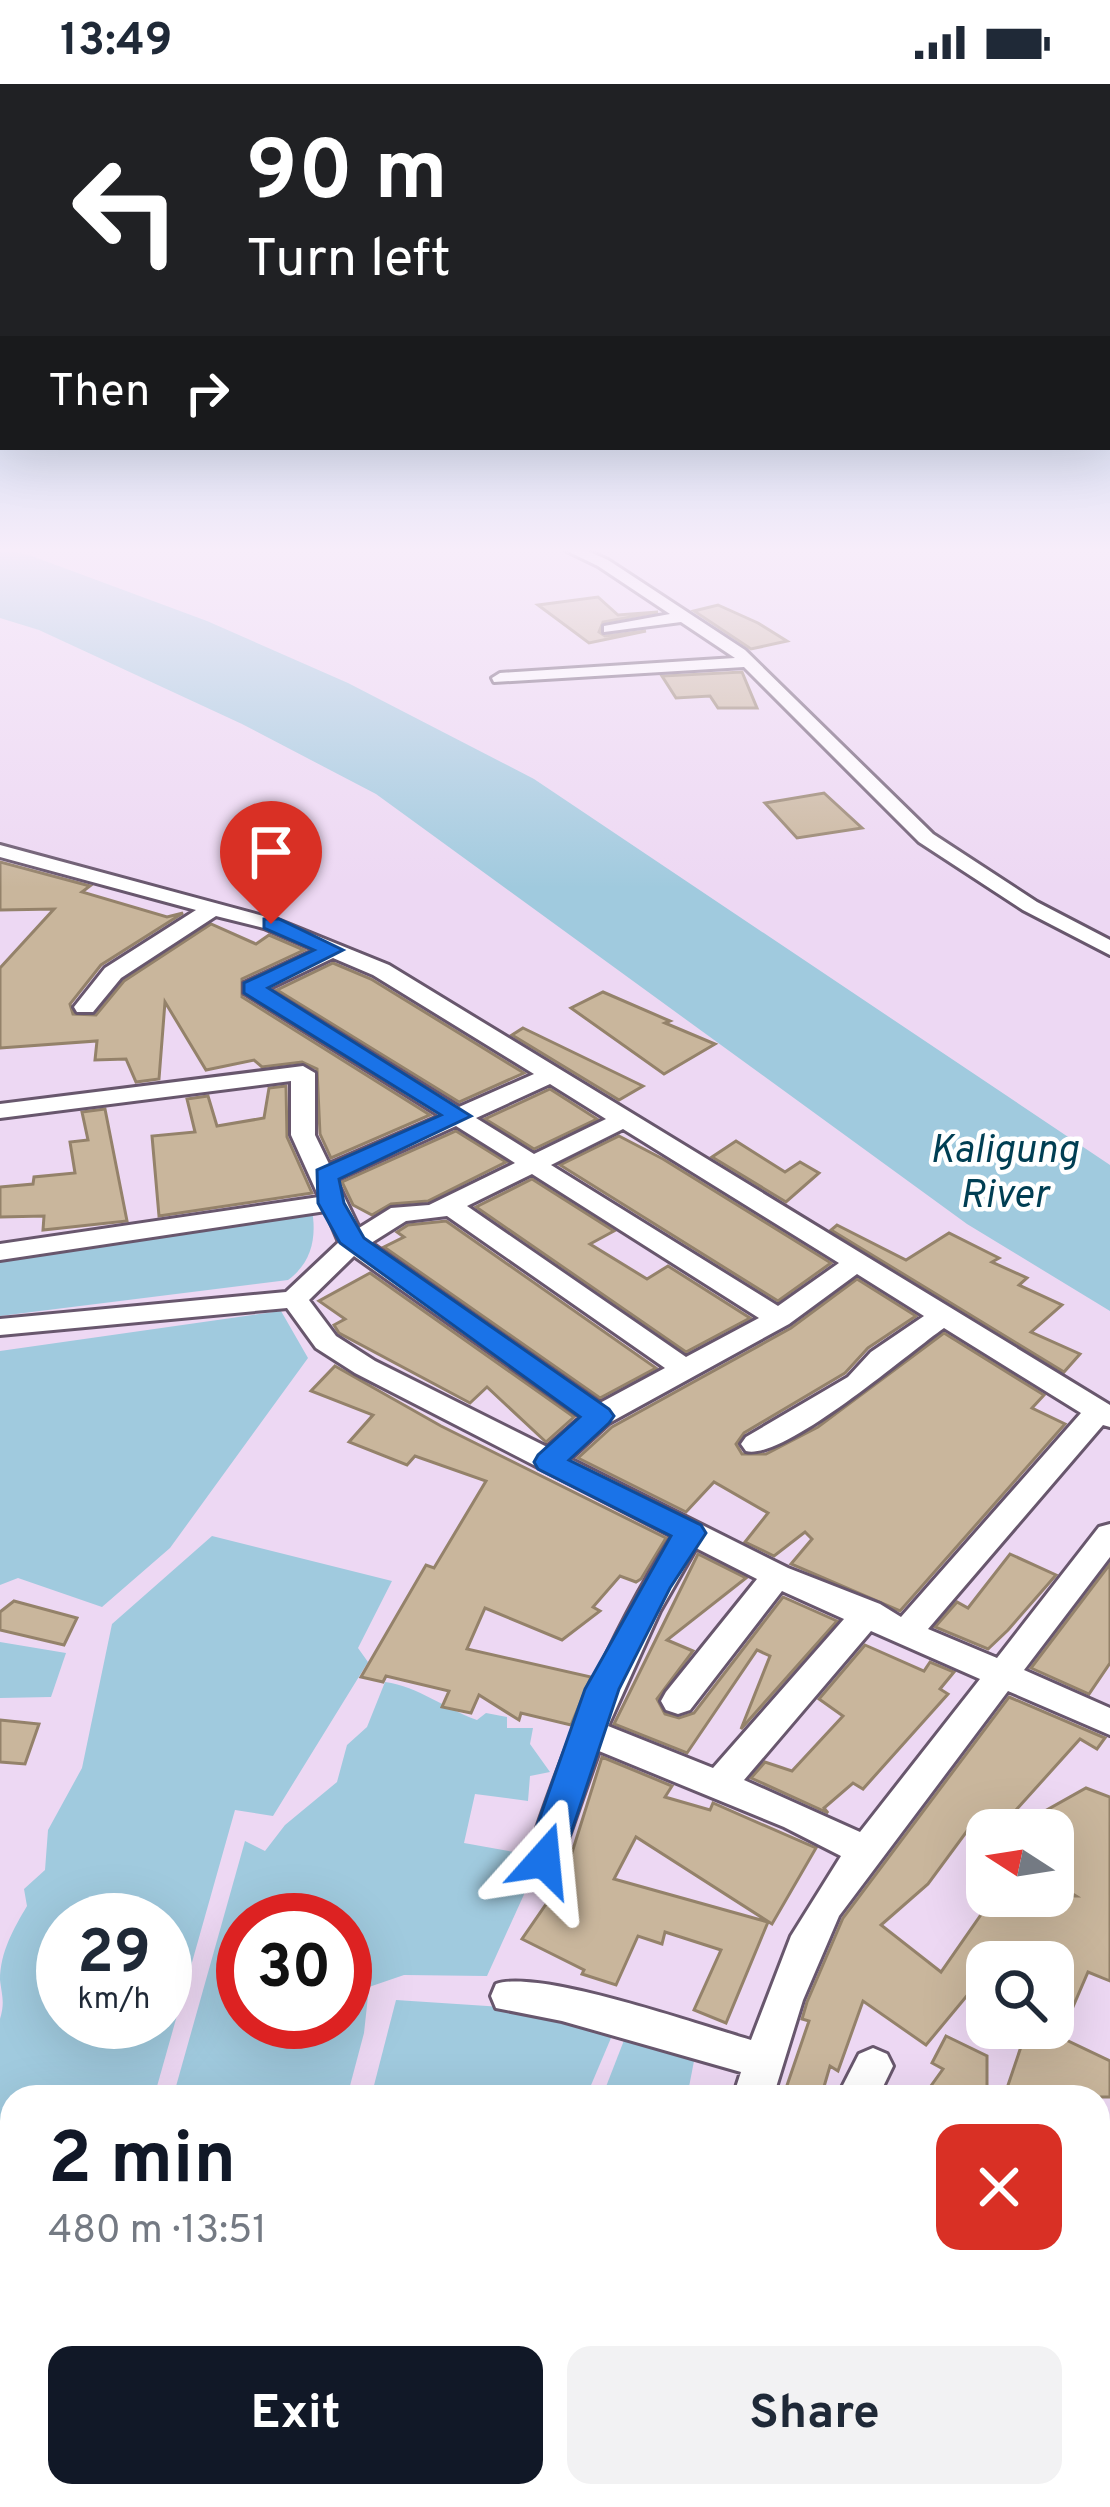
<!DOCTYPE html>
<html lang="en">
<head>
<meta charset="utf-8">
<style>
	body { margin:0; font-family:Overpass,sans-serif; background:#f2f2f3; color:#1f2937; height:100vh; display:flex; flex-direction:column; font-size:45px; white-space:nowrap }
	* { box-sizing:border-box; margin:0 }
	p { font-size:39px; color:#747a83 }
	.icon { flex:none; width:66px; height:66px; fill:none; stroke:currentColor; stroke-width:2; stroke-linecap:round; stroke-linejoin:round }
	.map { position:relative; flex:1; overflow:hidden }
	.sheet { position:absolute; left:0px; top:2001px; width:1110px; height:423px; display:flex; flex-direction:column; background:#fff; border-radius:36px 36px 0 0; box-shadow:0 12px 48px #0002 }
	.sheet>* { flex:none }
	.hud { position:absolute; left:0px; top:0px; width:1110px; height:366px; box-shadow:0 12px 48px #0002; background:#202124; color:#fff; overflow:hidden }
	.needle { width:78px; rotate:282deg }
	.controls { position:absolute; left:966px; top:1725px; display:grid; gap:24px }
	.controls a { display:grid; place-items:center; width:108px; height:108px; border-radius:24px; background:#fff; box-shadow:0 12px 48px #0002; font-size:60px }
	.speed { position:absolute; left:36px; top:1809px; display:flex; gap:24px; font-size:60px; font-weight:700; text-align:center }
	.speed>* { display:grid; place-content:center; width:156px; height:156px; border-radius:50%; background:#fff; box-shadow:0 12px 48px #0002; line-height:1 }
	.speed small { font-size:30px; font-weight:400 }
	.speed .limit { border:18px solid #d22; background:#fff; color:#111 }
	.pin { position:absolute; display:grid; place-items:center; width:102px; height:102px; color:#fff; margin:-123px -51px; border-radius:50% 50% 50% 0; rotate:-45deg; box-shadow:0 0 12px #0007 }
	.pin .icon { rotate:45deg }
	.me { position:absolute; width:132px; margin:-66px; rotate:18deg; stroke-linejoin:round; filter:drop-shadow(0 0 9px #0008) }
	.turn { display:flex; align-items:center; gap:42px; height:252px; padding:0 48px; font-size:54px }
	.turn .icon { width:156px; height:156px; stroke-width:2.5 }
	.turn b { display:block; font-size:84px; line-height:102px }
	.then { display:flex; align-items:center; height:114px; padding:0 48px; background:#0003; gap:24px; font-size:45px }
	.round { display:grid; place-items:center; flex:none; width:126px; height:126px; border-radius:24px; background:#f2f2f3 }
	.summary { display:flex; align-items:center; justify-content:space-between; height:204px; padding:0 48px }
	h1 { font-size:72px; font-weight:700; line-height:90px; color:#111827 }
	.cta { display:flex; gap:24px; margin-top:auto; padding:24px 48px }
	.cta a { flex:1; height:138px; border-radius:24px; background:#111827; color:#fff; font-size:48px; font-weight:700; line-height:138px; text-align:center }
	.cta a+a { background:#f2f2f3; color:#1f2937 }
	.status { display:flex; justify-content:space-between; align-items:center; height:84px; padding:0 60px; background:#fff; direction:ltr }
	.status svg { height:33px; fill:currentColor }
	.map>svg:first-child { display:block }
</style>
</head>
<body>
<div class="status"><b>13:49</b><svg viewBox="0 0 49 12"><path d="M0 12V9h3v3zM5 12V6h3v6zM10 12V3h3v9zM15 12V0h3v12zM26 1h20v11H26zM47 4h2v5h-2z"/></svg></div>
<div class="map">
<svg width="1110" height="2423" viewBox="0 0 1110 2423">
	<rect width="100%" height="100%" fill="#edd8f3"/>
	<g fill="#a0cade" fill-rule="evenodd">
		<polygon points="0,465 29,471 207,537 348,599 534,695 1110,1081 1110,1227 967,1140 376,710 242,640 39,546 0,534"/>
		<path d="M312,1126C317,1155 311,1179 288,1196L0,1232V1174Z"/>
		<polygon points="281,1227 308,1274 170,1464 102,1523 18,1494 0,1501 0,1267"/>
		<path d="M212,1452L392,1497L358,1564L368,1578L273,1732L235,1726L154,2013H12V2363L0,2371V1935C5,1918 2,1913 0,1896C0,1868 14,1844 27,1822L24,1805L45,1786L48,1746L82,1684L112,1540ZM63,1836H165V1938H63Z"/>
		<polygon points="0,1558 66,1569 51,1613 0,1614"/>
		<path d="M385,1598C419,1603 444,1624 477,1636L486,1629L507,1633V1644H533L530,1660L550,1688L530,1692L528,1717L475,1710L464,1759L541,1773L487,1892L404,1891L369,1903L364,1949L347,2013H173L245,1757L265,1767L285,1741L337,1698L347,1661L367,1643ZM243,1836H345V1938H243Z"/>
		<polygon points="396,1916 562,1927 611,1954 586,2013 371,2013"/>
		<polygon points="628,1946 694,1977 687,2013 602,2013"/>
		<polygon points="1098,2320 1110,2324 1110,2423 957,2423 931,2412 1098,2412"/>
		<polygon points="15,2412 463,2412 461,2423 0,2423"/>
		<polygon points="487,2412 691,2412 689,2423 485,2423"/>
	</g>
	<g fill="#c9b69c" stroke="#94826a" stroke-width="3">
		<polygon points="598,513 618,531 658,528 603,538 599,548 605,552 646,547 589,559 538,521"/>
		<polygon points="718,521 758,539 787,557 751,565 694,527"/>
		<polygon points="742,588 757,624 718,624 710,612 676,614 662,592"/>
		<polygon points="824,709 862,744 797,754 765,719"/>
		<polygon points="0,778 90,802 82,808 167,833 183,829 101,881 70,920 73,930 96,931 124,897 211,840 256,860 269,851 304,866 242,895 242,913 430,1031 331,1074 320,1050 317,985 302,978 262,983 254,976 206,986 165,918 159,995 136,998 126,975 95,976 97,957 0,964 0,884 54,825 0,826"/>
		<polygon points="333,879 371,895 524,989 459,1018 277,906"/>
		<polygon points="603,908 670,937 665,939 715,960 664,990 571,924"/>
		<polygon points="523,944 643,1002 619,1016 512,951"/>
		<polygon points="286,1002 287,1053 312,1109 159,1132 152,1052 195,1048 187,1015 208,1012 217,1042 264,1034 269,1004"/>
		<polygon points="550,1005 597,1035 534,1065 485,1035"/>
		<polygon points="105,1025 127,1137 43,1146 44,1132 0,1133 0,1103 33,1100 34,1093 75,1089 70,1058 88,1056 82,1028"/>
		<polygon points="456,1047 506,1078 428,1117 391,1120 372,1131 353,1121 342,1098"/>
		<polygon points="619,1052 663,1075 831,1179 778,1217 560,1081"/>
		<polygon points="736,1057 785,1088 800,1078 819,1089 786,1118 712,1073"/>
		<polygon points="532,1095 614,1147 590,1160 647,1195 668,1182 750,1234 686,1268 476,1123"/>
		<polygon points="446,1137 656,1284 600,1314 384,1163 404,1153 397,1148 408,1141"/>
		<polygon points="837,1141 906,1176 949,1149 999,1174 992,1178 1027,1194 1019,1201 1062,1221 1031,1248 1080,1270 1064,1288 831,1146"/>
		<polygon points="370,1189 574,1333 546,1358 487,1303 470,1319 339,1249 334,1241 345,1235 319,1217"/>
		<polygon points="857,1195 916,1232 868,1264 845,1289 744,1349 736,1360 742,1370 766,1370 818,1343 944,1249 1044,1311 1032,1324 1065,1340 900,1527 791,1480 812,1455 805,1448 774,1472 745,1458 768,1429 714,1398 686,1428 578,1374 612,1343 791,1244"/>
		<polygon points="335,1282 441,1342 666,1454 641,1495 636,1498 620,1492 593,1523 600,1527 562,1556 485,1524 467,1565 591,1593 571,1641 521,1629 519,1636 479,1611 471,1629 442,1623 449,1607 386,1592 383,1598 361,1593 426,1481 434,1484 486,1397 415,1372 407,1381 349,1358 373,1331 311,1307"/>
		<polygon points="698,1470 746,1494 667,1556 693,1567 657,1615 665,1630 679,1634 694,1629 783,1513 837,1537 741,1645 770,1572 757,1566 687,1669 614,1640"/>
		<polygon points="1010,1470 1056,1491 1008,1546 988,1565 935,1543 957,1518 968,1524"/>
		<polygon points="1110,1480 1110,1579 1089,1610 1031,1584"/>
		<polygon points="14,1517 77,1534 64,1561 0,1546 0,1528"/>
		<polygon points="865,1561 924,1587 930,1578 954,1588 940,1605 948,1610 863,1705 853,1699 824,1724 828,1729 751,1694 765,1678 792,1687 843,1632 819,1615"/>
		<polygon points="1009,1613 1105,1654 1097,1665 1080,1655 998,1746 987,1746 987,1759 967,1747 928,1800 881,1841 941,1888 994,1812 1019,1812 1053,1830 1053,1812 1076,1812 1053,1798 1053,1746 1011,1746 1086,1704 1110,1713 1110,1897 1088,1888 1060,1953 1110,1977 1110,2013 1004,2013 1027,1945 1053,1957 1053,1878 987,1878 987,1909 975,1902 926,1961 863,1917 838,1987 830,1982 821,2013 783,2013 809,1937 802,1935 807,1918 843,1834"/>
		<polygon points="0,1636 39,1640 25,1680 0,1678"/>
		<polygon points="602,1673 672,1702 665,1713 710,1726 713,1719 816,1764 772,1840 636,1753 614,1795 768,1838 726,1939 694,1926 721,1866 665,1848 662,1860 638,1852 616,1901 582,1890 584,1886 522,1855 564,1794"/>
		<polygon points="946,1952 987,1972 987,2013 923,2013 943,1985 932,1979"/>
	</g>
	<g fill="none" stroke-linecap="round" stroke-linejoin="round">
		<g stroke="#68576d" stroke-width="6">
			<g id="minor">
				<polygon points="563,465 583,465 608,476 745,566 933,750 1037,818 1110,856 1110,871 1023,826 919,758 744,583 494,598 492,594 500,589 735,574 681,538 604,548 604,542 670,530 598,482"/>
				<path d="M0,761L278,836L389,881L1110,1321V1343L1103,1341L928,1545L997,1574L1099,1443L1110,1440V1473L1024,1586L1110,1624V1651L1008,1607L839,1832L803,1916L773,2013H733L741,1988L562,1937L496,1924L491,1912L496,1900C540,1885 699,1941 751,1956L791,1852L841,1772L784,1743L599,1667L557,1786L544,1791L531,1786L526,1776C565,1660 605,1557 672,1452L355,1289L316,1264L287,1224L0,1251V1235L286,1208L339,1158L326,1127L0,1176V1160L319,1113L291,1051V997L0,1034V1020L303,982L315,989V1051L329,1080L440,1032L244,909V899L315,866L264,844L216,832L121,894L93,928H77L74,923L105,884L196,826L0,773ZM333,874L373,891L534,990L459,1023L268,905ZM550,1000L606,1035L534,1070L476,1034ZM456,1042L515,1079L429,1121L391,1124L359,1144L336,1096ZM623,1045L839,1179L778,1222L551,1081ZM532,1090L759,1234L686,1273L467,1122ZM447,1132L665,1284L600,1319L371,1159L406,1137ZM354,1172L581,1333L547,1363L375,1277L336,1252L309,1216ZM857,1190L924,1232L871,1268L848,1293L746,1353L741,1360L746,1367C784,1377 908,1269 944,1244L1081,1329L901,1533L880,1520L788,1484L570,1375L609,1339L789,1240ZM696,1464L757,1495L666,1608L661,1617L666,1626L678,1630L690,1626L782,1507L844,1535L713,1684L608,1642L660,1527ZM871,1547L980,1595L860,1748L744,1696Z"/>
				<polygon points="873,1964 887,1970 893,1982 878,2013 837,2013 859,1970"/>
				<polygon points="1098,2251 1110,2255 1110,2299 1098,2295"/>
			</g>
		</g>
		<use href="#minor" fill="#fff" fill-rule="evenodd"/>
	</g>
	<linearGradient id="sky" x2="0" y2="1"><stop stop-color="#8bbde4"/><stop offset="0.58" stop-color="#f7edfa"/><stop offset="1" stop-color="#f7edfa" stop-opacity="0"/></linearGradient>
	<rect width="1110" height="804" fill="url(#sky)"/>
	<polygon fill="#1a73e8" stroke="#114b97" stroke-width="3" points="264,835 279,835 343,866 268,904 471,1032 339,1095 344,1119 364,1154 609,1325 614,1332 609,1339 569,1376 701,1441 706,1449 670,1504 619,1605 562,1776 557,1786 544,1791 531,1786 525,1776 585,1605 671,1452 538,1385 534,1378 538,1371 580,1333 340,1159 318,1119 317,1086 441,1031 244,909 244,899 314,866 264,844"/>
	<g text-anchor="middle" stroke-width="9" stroke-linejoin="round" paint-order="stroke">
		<g font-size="39" font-style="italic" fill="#003e53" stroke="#fff">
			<text x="1004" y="1078">Kaligung<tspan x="1004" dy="45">River</tspan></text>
		</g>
	</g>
</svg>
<div class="controls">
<a><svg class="needle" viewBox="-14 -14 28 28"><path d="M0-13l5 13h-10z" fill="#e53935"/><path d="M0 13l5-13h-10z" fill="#747a83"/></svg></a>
<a><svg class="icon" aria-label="search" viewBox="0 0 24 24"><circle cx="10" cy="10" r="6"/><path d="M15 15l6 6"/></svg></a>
</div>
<div class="speed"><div>29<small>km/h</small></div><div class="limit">30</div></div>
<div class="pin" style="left:271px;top:840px;background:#d93025"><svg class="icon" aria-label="arrive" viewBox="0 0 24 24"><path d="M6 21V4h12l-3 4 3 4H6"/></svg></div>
<svg class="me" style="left:544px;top:1776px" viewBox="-20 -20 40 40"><path d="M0-17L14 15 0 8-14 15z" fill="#1a73e8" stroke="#fff" stroke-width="4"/></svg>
<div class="hud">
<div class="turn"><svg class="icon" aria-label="left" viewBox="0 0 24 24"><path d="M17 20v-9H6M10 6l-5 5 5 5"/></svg><div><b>90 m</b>Turn left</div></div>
<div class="then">Then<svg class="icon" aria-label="right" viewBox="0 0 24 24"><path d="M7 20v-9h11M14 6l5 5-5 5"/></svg></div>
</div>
<section class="sheet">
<div class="summary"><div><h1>2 min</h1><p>480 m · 13:51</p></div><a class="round" style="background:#d93025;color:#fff"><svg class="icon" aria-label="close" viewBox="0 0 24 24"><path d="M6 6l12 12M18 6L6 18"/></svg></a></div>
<div class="cta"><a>Exit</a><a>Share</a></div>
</section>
</div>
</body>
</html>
